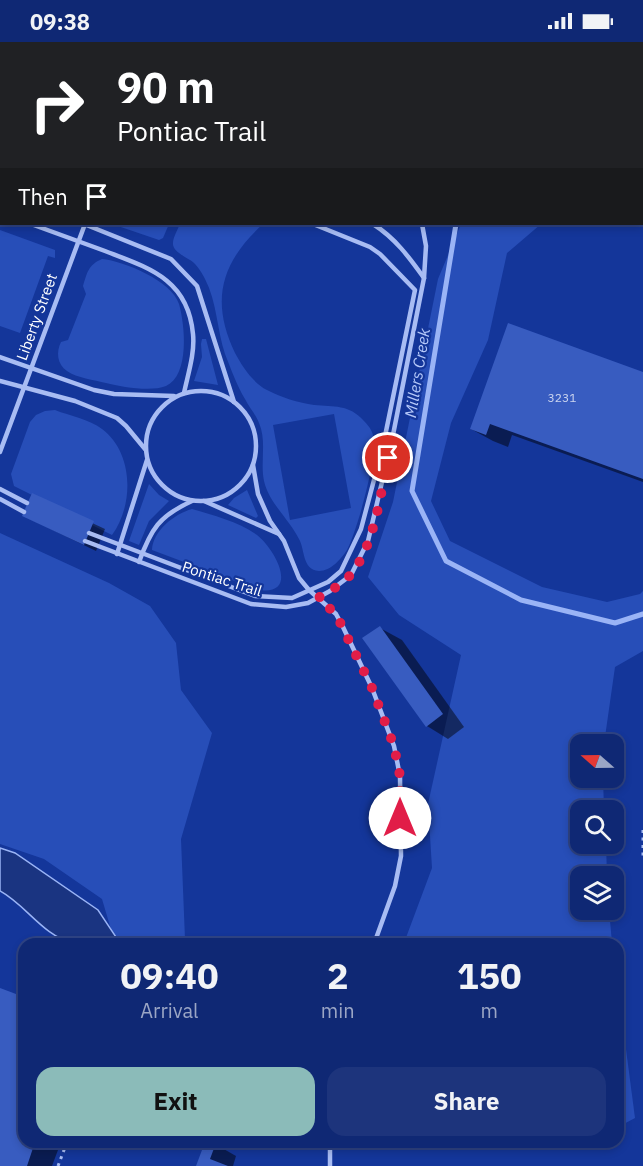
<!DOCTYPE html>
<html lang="en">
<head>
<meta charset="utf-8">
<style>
	body { margin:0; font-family:"IBM Plex Sans",sans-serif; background:#1d347c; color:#f1f3f6; height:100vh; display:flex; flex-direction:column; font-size:22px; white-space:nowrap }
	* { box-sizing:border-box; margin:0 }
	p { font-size:20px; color:#9ba6c5 }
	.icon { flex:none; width:33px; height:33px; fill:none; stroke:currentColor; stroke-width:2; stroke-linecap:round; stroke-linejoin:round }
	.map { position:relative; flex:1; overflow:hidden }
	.sheet { position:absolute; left:18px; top:896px; width:606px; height:210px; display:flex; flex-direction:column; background:#0f2874; border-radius:18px; box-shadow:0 3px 9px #0003,0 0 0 2px #2f4486 }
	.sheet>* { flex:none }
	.top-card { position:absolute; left:0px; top:0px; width:644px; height:183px; box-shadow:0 3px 9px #0003,0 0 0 2px #2f4486; background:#202124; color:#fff; overflow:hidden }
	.needle { width:39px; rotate:290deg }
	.tools { position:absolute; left:570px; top:692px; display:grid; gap:12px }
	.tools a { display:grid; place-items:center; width:54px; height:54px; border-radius:12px; background:#0f2874; box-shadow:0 3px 9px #0003,0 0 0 2px #2f4486; font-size:30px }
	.pin { position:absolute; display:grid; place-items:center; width:51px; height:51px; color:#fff; margin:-26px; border:3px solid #fff; border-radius:50%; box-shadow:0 2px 6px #0007 }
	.me { position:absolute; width:66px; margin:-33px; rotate:0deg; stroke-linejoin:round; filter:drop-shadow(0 0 4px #0008) }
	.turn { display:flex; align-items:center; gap:21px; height:126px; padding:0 18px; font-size:27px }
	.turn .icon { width:78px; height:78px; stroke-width:2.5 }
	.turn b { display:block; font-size:42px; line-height:51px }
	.then { display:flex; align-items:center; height:57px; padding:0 18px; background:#0003; gap:12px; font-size:22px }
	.eta { display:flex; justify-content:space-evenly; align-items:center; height:102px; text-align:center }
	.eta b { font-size:36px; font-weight:700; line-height:42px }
	.cta { display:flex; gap:12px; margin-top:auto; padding:12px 18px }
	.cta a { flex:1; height:69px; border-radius:18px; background:#8bbbb9; color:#111; font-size:24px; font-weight:700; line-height:69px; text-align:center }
	.cta a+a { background:#1d347c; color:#f1f3f6 }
	.status { display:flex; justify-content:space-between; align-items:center; height:42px; padding:0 30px; background:#0f2874; direction:ltr }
	.status svg { height:16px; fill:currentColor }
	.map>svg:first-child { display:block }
</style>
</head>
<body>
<div class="status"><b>09:38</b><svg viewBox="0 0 49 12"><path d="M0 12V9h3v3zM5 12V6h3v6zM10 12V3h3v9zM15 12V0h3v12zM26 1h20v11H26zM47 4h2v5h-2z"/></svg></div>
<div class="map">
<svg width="643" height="1124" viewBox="0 0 643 1124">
	<rect width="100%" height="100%" fill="#14369a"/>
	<g fill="#274eb8" fill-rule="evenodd">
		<polygon points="178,0 514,0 180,2"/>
		<polygon points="112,182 169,182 163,196 159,198"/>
		<path d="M173,182H263C221,220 210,259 235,311C242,324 253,341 267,348C280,355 299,361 314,363C334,365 349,362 364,379C370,385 373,390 374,398C376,420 357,489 347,508C341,517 331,529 319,529C302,528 305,507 299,497C289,477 269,461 264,439C260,420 267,399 259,381C256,373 249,365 245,357C237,344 231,327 225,312C217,288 217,260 205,237C203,233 199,226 195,222C190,216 172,211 173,201C173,196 177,189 179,184ZM334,372L351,466L290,478L273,383Z"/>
		<polygon points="461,182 541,182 507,211 488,298 451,381 431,459 450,499 542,545 607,560 640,552 643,549 643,609 615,625 604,702 580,702 580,735 603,735 604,768 580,768 580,801 606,801 607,834 580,834 580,867 609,867 612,901 404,901 432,826 428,762 461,613 399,573 368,535 393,460 438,237"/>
		<polygon points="0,188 55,208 55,216 48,214 20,291 0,284"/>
		<path d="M102,217C124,219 172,239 179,262C185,283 190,333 166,344C151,350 122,345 106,341C94,338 77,336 67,329C57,322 56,310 61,300L68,298L86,252L83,244C87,231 88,223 102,217Z"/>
		<polygon points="202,297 206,297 218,343 194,339 202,315 201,302"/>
		<path d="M55,368C70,374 89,377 102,387C134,411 134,463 112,493L14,444L11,432L30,380L36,373L45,369Z"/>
		<polygon points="149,442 159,453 169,459 149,479 139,503 129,499 130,496"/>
		<polygon points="247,448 258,474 256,476 228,463 234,456"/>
		<path d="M192,467C213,473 239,480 257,493C275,507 300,553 259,548L152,508C153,489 174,472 192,467Z"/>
		<polygon points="0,491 109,541 150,564 176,601 181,648 212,691 181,797 185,897 190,901 115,901 102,857 44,817 0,802"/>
		<polygon points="618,946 635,1076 618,1085"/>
	</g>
	<path fill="#1a3481" stroke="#9ab4f6" stroke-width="1.5" d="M0,806L15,811L98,868L120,901C106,902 87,905 73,901C43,894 26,863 0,849Z"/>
	<g fill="#0007">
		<polygon points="618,0 643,0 643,177 642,2 618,2"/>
		<polygon points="643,332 643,440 512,393 508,405 493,399 471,387"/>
		<polygon points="32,453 105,487 96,509 24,474"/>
		<polygon points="380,586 402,598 464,685 448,697 427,684"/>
		<polygon points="0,948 24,957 24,1100 61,1100 52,1124 0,1124"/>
		<polygon points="206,1100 215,1102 236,1114 233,1124 197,1124"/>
	</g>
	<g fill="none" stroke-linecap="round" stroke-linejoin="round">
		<g stroke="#9ab4f6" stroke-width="5">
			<polyline points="312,0 314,2"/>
			<polyline points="456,182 412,449 446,519 521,558 615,581 643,572"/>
		</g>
	</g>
	<g fill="#385cc0">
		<polygon points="508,281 643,330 643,437 490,382 486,393 470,387"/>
		<polygon points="32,451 94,479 84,503 22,474"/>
		<polygon points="380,584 443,672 426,685 362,596"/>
		<polygon points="0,946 24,955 24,1100 35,1100 27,1124 0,1124"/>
		<polygon points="205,1100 216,1101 210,1117 228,1124 196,1124"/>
	</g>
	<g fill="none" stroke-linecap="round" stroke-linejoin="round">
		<g stroke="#a8bcf3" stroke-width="3" stroke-dasharray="3 4.5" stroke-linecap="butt">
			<polyline points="534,2 535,0"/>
			<polyline points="643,788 643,816"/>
			<polyline points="58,1124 67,1100"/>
		</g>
		<g stroke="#a8bcf3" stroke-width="4.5">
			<polyline points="91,0 92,2"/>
			<polyline points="0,6 2,2"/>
			<polyline points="0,28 2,29"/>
			<polyline points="0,39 2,40"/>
			<polyline points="0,64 2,64"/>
			<polyline points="0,151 2,151"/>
			<polyline points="0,170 2,170"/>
			<path d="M31,182C56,191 80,200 105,209C149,226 188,237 193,292C195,311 188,332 184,351"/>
			<polyline points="84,182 171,217 197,244 234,360"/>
			<path d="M373,182C395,196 409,215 424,236"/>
			<polyline points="0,315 94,348 114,352 174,354"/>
			<polyline points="0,339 75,359 117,376 126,384 145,407"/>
			<circle cx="201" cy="404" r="55"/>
			<polyline points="0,410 85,182"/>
			<polyline points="253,423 258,452 270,479 284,499 299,536 309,548 336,572 343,585 372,646 394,704 400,734 401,814 395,844 374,902"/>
			<polyline points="0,447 27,461"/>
			<polyline points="0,457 24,470"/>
			<polyline points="204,459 279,492"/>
			<polyline points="89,491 255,554 292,556 328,540 341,529 361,487 383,404 415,248 380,212 370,205 313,182"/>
			<polyline points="85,499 251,562 286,565 308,561 330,549 351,533 368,499 392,398 424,236 426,204 422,182"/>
			<polyline points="117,512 147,418"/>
			<path d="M139,520C151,487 159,474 192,459"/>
			<polyline points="330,1100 330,1124"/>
		</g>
	</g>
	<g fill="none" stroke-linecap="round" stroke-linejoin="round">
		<path stroke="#e11d48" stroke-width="10" stroke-dasharray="0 18" d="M388,416C381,451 374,503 352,531C344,541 329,550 318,556L336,572L372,646L394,704L400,734V776"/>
	</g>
	<g text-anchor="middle" stroke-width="4.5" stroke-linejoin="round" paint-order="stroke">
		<g font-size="12" fill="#cdd6ef">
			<text x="562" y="360">3231</text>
		</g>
		<g font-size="15" fill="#fff" stroke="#14369a">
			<text transform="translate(37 275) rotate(-70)" y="5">Liberty Street</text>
			<text transform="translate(222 537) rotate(18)" y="5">Pontiac Trail</text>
		</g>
		<g font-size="16" font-style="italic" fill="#b5c8f9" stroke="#14369a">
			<text transform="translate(417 331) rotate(-81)" y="6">Millers Creek</text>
		</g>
	</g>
</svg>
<div class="tools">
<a><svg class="needle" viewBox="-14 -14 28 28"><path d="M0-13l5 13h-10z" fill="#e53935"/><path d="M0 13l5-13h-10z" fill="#9ba6c5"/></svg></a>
<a><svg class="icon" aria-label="search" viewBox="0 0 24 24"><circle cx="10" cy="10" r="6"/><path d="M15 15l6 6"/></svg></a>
<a><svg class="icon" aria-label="layers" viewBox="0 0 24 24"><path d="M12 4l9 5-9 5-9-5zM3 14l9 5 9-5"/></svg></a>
</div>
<div class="pin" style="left:388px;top:416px;background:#d93025"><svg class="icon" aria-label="arrive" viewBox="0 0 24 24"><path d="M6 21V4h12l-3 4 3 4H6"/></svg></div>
<svg class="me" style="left:400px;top:776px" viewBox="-20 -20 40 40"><circle r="19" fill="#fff"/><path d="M0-13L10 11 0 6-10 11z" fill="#e11d48"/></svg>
<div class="top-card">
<div class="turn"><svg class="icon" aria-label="right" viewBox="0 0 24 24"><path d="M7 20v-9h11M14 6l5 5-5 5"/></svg><div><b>90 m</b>Pontiac Trail</div></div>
<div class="then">Then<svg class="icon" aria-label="arrive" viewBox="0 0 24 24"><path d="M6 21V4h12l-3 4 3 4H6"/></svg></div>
</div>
<section class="sheet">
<div class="eta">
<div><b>09:40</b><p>Arrival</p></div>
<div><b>2</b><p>min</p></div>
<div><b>150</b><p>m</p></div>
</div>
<div class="cta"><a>Exit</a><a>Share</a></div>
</section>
</div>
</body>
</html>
